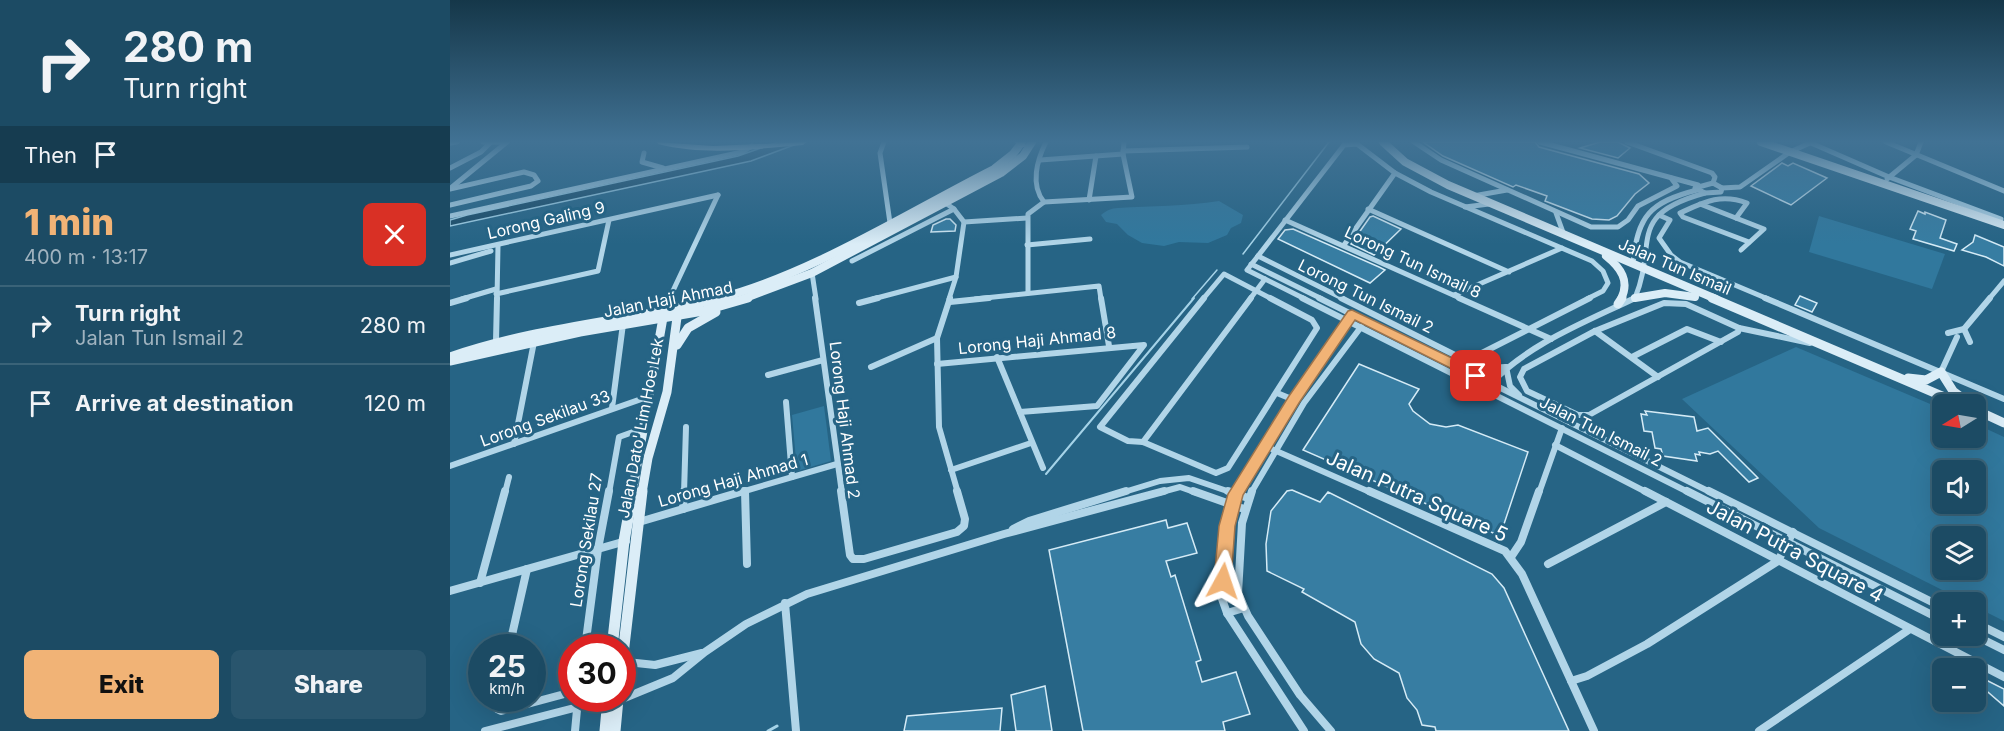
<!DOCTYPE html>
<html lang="en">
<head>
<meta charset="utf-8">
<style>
	body { margin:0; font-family:Inter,sans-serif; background:#29556d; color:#f1f3f6; height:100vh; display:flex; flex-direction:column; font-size:22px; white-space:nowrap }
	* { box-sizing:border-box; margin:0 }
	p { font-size:20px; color:#a0b3bf }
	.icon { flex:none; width:33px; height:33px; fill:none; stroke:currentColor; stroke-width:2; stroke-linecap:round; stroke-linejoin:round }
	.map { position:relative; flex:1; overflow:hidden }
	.details { display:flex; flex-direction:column; background:#1c4b64; width:450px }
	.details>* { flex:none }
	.hud { background:#1c4b64; color:#f1f3f6; overflow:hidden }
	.needle { width:39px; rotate:259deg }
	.tools { position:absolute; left:1482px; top:394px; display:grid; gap:12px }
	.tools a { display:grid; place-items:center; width:54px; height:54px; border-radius:9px; background:#1c4b64; box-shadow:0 6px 24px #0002,0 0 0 2px #3a6378; font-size:30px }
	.speed { position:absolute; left:18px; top:634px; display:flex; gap:12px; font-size:30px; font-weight:700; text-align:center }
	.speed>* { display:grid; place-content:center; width:78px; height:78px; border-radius:50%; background:#1c4b64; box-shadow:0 6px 24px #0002,0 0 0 2px #3a6378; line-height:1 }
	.speed small { font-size:15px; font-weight:400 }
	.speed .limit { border:9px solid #d22; background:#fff; color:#111 }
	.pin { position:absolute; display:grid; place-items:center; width:51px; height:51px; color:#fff; margin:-26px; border-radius:12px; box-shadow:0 3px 9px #0006 }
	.me { position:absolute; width:66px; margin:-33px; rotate:5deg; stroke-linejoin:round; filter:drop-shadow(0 0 4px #0008) }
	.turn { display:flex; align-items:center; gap:21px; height:126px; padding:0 24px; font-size:27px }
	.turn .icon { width:78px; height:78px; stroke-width:2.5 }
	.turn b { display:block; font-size:42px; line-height:51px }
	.then { display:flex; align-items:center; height:57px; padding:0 24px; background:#0003; gap:12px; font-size:22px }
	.round { display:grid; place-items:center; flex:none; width:63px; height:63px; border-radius:9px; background:#29556d }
	.head { display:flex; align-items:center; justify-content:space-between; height:102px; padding:0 24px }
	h1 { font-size:36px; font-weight:800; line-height:45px; color:#f1b376 }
	.button { display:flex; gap:12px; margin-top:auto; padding:12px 24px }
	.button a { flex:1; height:69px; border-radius:9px; background:#f1b376; color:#111; font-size:24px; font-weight:800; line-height:69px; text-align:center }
	.button a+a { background:#29556d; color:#f1f3f6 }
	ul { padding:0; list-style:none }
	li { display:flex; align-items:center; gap:18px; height:78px; padding:0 24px; border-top:2px solid #3a6378 }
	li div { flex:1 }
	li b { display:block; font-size:22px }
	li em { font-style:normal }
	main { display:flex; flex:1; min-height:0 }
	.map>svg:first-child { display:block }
</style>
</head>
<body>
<main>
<section class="details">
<div class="hud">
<div class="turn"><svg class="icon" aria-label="right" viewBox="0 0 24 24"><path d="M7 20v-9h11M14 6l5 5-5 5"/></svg><div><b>280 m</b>Turn right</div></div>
<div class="then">Then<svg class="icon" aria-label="arrive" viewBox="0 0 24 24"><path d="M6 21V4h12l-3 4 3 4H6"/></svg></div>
</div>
<div class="head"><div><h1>1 min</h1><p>400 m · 13:17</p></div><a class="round" style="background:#d93025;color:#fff"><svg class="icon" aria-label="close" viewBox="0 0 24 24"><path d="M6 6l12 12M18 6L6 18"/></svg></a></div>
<ul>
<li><svg class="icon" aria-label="right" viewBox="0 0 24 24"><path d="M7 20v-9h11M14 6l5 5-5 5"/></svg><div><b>Turn right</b><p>Jalan Tun Ismail 2</p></div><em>280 m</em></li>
<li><svg class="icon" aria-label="arrive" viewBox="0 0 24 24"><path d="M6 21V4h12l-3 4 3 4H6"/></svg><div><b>Arrive at destination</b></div><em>120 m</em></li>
</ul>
<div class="button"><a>Exit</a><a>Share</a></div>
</section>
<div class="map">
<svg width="1554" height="731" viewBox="0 0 1554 731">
	<rect width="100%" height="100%" fill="#266485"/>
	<g fill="#31789d" fill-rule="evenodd">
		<path d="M769,201L793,215L791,223L781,228L777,235L758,243L729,242L714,246L692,243L678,235L667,224L656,222L651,215C656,211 661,208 668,208C702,206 735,206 769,201Z"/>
		<polygon points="1369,216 1495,254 1482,289 1359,252"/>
		<path d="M1346,347L1492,409V438H1526V424L1554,437V621L1526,607V603H1518L1369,528L1232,399ZM1492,471H1526V504H1492ZM1492,537H1526V570H1492Z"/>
		<polygon points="374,406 381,461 347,471 342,415"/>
	</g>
	<polygon fill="#1b4b66" stroke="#a5d3e8" stroke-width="1.5" points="328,142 352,142 301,161 0,226 0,220 17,215 288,156"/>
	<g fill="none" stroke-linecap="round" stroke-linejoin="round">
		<g stroke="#a5d3e8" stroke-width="1.5">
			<polyline points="793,254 879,142"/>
			<polyline points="742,299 767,270"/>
		</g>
		<polyline stroke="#a5d3e8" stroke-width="2" points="596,474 744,298"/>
		<polyline stroke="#a5d3e8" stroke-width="3" points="318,731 327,726"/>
	</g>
	<g fill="#377da2" stroke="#d5ebf6" stroke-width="1.5">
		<polygon points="973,142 1085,142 1089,147 1189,174 1199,183 1185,194 1167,216 1159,220 1142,219 1095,201 1097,196 1066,185 1063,187 993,156"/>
		<polygon points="1150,142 1168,142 1180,148 1168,158 1130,148"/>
		<polygon points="1332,163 1338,166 1343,163 1377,178 1341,205 1301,186"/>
		<polygon points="1468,211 1475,214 1475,212 1496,220 1490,238 1507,244 1504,251 1463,239 1466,231 1460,229"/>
		<polygon points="923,216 951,229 924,255 901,244 920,217"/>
		<polygon points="496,219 500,219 506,225 505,231 481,232 483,225"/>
		<polygon points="843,229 929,267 935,270 920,283 828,239 835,230"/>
		<polygon points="1525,235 1554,247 1554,266 1536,257 1512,250 1523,242"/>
		<polygon points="1350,296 1367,303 1362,312 1345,305"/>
		<polygon points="909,364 969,389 959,404 963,411 980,424 996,427 1008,425 1078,452 1050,536 853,450"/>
		<polygon points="1195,411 1244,417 1247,431 1258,428 1308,478 1299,482 1268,451 1260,454 1249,452 1250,455 1245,454 1247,461 1213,456 1211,449 1205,448 1202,432 1194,431 1191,414 1197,415"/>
		<polygon points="842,490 870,502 878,492 1042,574 1054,588 1119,731 986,731 985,727 972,725 967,710 957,698 949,673 924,659 911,644 905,622 852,592 854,589 817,571 816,544 821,511 837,491"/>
		<polygon points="716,520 718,528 737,523 747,553 716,561 721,577 725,575 751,660 746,662 752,682 786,672 800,714 773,722 775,731 633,731 599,550"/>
		<polygon points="1538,681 1554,689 1554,706 1531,686"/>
		<polygon points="595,686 602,731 566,731 561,695"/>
		<polygon points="552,708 550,731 454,731 457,716"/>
	</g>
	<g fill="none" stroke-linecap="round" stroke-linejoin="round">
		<g stroke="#b1d5e8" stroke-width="5">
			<polyline points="33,142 56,142"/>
			<polyline points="434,142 430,153 440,223"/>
			<polyline points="964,142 991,160 1141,227 1168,227 1178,220 1188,206 1227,186 1221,178"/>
			<polyline points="1090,142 1248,185"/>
			<polyline points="1177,142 1262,173 1265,177 1263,183"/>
			<polyline points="1436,142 1554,191"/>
			<polyline points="0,143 7,142"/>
			<polyline points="1361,143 1439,177 1551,219"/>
			<polyline points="673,151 797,147"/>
			<polyline points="194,153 192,162 213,168"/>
			<polyline points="1466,155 1471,142"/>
			<polyline points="590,160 673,154"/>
			<polyline points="0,168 31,152 41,142"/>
			<polyline points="1437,179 1466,155"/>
			<polygon points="1263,183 1272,188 1271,192 1255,193 1245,188"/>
			<polyline points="2,187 57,142"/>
			<polyline points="1272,188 1290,187 1340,152 1362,142"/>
			<polyline points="0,189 74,172 84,175 88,181 81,186 0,205"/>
			<polyline points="1023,196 1057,190"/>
			<polyline points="639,200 646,156"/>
			<polyline points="494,202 504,209 514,222 506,277 499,299"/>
			<path d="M594,202C580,185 587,160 596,142"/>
			<polyline points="1250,204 1314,229 1291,250"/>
			<polyline points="1015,207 1039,204"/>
			<polyline points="918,209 1059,272"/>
			<polyline points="1106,213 1114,235"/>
			<polyline points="1209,215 1220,220 1209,238 1221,255 1230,262 1318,299"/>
			<polyline points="0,216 292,152 302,146"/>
			<path d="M1286,218L1297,203C1271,193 1254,202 1230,213L1233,217L1299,242"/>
			<polyline points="835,220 1012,299"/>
			<polyline points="514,222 577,218"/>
			<polyline points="577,245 640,239"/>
			<polyline points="894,245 945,173"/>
			<polyline points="0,255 268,195"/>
			<polyline points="808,256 894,299"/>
			<polyline points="808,256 797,270 855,299"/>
			<polyline points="808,256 894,145 907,144 945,173 981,192 1142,261 1153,271 1158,283 1153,291 1137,299"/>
			<polyline points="402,261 504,209"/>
			<polyline points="0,263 41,251"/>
			<polyline points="801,264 872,299"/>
			<path d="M1183,264C1187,216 1200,202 1247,190"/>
			<polyline points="362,273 366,299"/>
			<polyline points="578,293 578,214 594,202 682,197 673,154 674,142"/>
			<polyline points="46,294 148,271 159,220"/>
			<polyline points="221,295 268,195"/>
			<polyline points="1004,295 1112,248"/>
			<polyline points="12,299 46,289"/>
			<polyline points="47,299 48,246"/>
			<polyline points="423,299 506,277"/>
			<polyline points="525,299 649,286 651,299"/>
			<polyline points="753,299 774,274 822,299"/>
			<polyline points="800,299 815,279"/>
			<path d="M1182,299L1185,298C1208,243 1175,215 1255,193"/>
			<polyline points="1539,299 1554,281"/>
		</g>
		<g stroke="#b1d5e8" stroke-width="6">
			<polyline points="365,298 392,493"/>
			<polyline points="500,298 487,338 489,427 508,493"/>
			<polyline points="651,298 659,346"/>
			<polyline points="754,298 650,427 678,441 693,442 766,473 778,468 867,328 862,320 820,298"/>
			<polyline points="852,298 1240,493"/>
			<polyline points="869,298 1262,493"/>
			<polyline points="891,298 1007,356 1022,358 1140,298"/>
			<polyline points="1009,298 1101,339"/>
			<polyline points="1315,298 1554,399"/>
			<polyline points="500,302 539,298"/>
			<polyline points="0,303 17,298"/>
			<polyline points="409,303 428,298"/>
			<polygon points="1214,303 1236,304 1289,328 1288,332 1139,415 1128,415 1077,391 1070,377 1074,369 1145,331"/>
			<polyline points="1289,328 1360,343"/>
			<polyline points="1514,329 1520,342"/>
			<polyline points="1145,331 1208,377"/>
			<polyline points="1498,333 1514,329 1540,298"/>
			<polyline points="46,341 47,298"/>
			<polyline points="547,357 593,468"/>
			<polyline points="1182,357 1237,329 1271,342"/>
			<polyline points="487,364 694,345 647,406 570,412"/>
			<polyline points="421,367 487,338"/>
			<polyline points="1056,367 1060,386 1069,395"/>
			<polyline points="1018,369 1056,367"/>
			<polyline points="1491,372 1507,337"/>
			<polyline points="318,375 373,360"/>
			<path d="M1039,385C1080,343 1133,323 1185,298"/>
			<polyline points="827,393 844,400"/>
			<polyline points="336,402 342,477"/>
			<polyline points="162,408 173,324"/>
			<polyline points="693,442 801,298"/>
			<polyline points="64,444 84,342"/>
			<polyline points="1105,445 1198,493"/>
			<polyline points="815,446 922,493"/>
			<polyline points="0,466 200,396"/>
			<polyline points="501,470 581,443"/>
			<polyline points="55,493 59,477"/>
			<polyline points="159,493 169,437 194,428"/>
			<polyline points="234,493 236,427"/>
			<polyline points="288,493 387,464"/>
			<polyline points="671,493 710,481 739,478 783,493"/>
			<polyline points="708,493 730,487 747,493"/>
			<polyline points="788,493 898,319"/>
			<polyline points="801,493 854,403 911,327"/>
			<polyline points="1089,493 1112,428"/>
		</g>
		<g stroke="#b1d5e8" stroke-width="8">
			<polyline points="295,491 297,564"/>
			<polyline points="391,491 400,555 403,559 414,559 507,532 514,526 515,519 507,491"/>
			<polyline points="743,491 794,509"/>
			<polyline points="778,491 798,498"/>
			<polyline points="788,491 777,527 771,596 777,613 854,731"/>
			<polyline points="802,491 792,523 788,593 798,616 850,695 881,731"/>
			<polyline points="919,491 1055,551 1072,574 1144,731"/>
			<polyline points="1195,491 1554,677"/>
			<polyline points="1237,491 1492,620"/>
			<polyline points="1259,491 1492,607"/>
			<polyline points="233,509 234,491"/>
			<polyline points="189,522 294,491"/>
			<polyline points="563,529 579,521 676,491"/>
			<polyline points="1061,557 1071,542 1089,491"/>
			<polyline points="1098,564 1216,502"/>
			<polyline points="30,583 55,491"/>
			<polyline points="0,591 176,541"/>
			<polyline points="771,596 788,593"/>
			<polyline points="335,603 346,731"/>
			<polyline points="777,613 794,608"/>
			<polyline points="1526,623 1554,637"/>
			<polyline points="1526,636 1554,650"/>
			<polyline points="59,648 77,569"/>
			<polyline points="135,648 148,549 159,491"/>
			<polyline points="175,657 177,662 205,665 252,653"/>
			<polyline points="1121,681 1137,676 1197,644 1328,561 1343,532"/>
			<polyline points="48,699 47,709 51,711 122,692"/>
			<polyline points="172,699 223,678 255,652 296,624 357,594 554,534 714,491"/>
			<polyline points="35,731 128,707"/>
			<polyline points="125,731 128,699"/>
			<polyline points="1309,731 1460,629"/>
		</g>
		<g stroke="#dbedf7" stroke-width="8">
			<polyline points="933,142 955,162 998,185 1266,299"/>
			<polyline points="1311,142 1554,225"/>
			<path d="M1156,256C1171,268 1180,281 1171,299"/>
			<polyline points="1185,298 1215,293 1245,297"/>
			<path d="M266,299C360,275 457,213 544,169L563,154L572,142"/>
			<polyline points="293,299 362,273 551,173 573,156 582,142"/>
		</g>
		<g stroke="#dbedf7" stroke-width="9">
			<polyline points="1262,298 1513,405"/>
			<polyline points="1168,304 1172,298"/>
			<polyline points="227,345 238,328 266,312"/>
			<path d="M0,357C89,326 182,321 272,298"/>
			<polyline points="0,361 130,332 253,311 298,298"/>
			<polyline points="1458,378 1476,380 1491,372 1503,391 1522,405"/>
			<polyline points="1526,410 1554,423"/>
			<polyline points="182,493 214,312"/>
			<polyline points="192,493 198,458 217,392 228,310"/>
		</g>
		<g stroke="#dbedf7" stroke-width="11">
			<polyline points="162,648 174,541 183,491"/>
			<polyline points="172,663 192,491"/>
			<polyline points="155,731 158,699"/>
			<polyline points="165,731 168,699"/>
		</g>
		<g fill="#fff" fill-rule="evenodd">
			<path d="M207,142L263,146L357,142L353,145C304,149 256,156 208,144Z"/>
			<polygon points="565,142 573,142 576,145 574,147 568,147"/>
		</g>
	</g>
	<linearGradient id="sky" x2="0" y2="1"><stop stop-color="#153749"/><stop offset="0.58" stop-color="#417294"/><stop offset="1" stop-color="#417294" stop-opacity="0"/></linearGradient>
	<rect width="1554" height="244" fill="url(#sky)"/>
	<polygon fill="#f1b376" stroke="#9d744d" stroke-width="1.5" points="902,310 1031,372 1033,376 1031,379 1022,379 905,320 849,403 793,495 785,526 781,581 779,586 773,589 767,586 764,581 769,526 778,494 839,396 898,311"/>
	<g text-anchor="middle" stroke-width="6" stroke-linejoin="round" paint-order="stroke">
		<g font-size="16" fill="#fff" stroke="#266485">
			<text transform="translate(96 220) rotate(-13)" y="6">Lorong Galing 9</text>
			<text transform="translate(963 262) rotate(25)" y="6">Lorong Tun Ismail 8</text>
			<text transform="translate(1225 266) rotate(23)" y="6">Jalan Tun Ismail</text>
			<text transform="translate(916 296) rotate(26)" y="6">Lorong Tun Ismail 2</text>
			<text transform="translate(218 299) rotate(-11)" y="6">Jalan Haji Ahmad</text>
			<text transform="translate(587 340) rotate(-6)" y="6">Lorong Haji Ahmad 8</text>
			<text transform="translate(95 418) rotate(-20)" y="6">Lorong Sekilau 33</text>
			<text transform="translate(395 420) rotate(83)" y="6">Lorong Haji Ahmad 2</text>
			<text transform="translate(190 428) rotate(-79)" y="6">Jalan Dato' Lim Hoe Lek</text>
			<text transform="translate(1151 431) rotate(27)" y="6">Jalan Tun Ismail 2</text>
			<text transform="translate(283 480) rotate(-16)" y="6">Lorong Haji Ahmad 1</text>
			<text transform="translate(136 540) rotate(-81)" y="6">Lorong Sekilau 27</text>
		</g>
		<g font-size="20" fill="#fff" stroke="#266485">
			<text transform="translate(967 496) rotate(24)" y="7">Jalan Putra Square 5</text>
			<text transform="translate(1345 551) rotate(28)" y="7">Jalan Putra Square 4</text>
		</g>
	</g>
</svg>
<div class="tools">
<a><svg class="needle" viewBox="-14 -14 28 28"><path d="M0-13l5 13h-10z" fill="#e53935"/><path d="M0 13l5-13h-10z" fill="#a0b3bf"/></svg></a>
<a><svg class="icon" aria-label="sound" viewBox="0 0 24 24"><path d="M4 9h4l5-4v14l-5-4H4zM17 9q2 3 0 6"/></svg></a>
<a><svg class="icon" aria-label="layers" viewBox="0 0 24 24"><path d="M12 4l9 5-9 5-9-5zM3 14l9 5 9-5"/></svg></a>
<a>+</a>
<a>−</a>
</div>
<div class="speed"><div>25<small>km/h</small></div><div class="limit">30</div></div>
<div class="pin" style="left:1026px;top:376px;background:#d93025"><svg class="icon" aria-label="arrive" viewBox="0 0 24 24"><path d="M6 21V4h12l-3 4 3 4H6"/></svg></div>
<svg class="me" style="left:773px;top:581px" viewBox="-20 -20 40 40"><path d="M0-17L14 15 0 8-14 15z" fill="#f1b376" stroke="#fff" stroke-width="4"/></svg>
</div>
</main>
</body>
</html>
